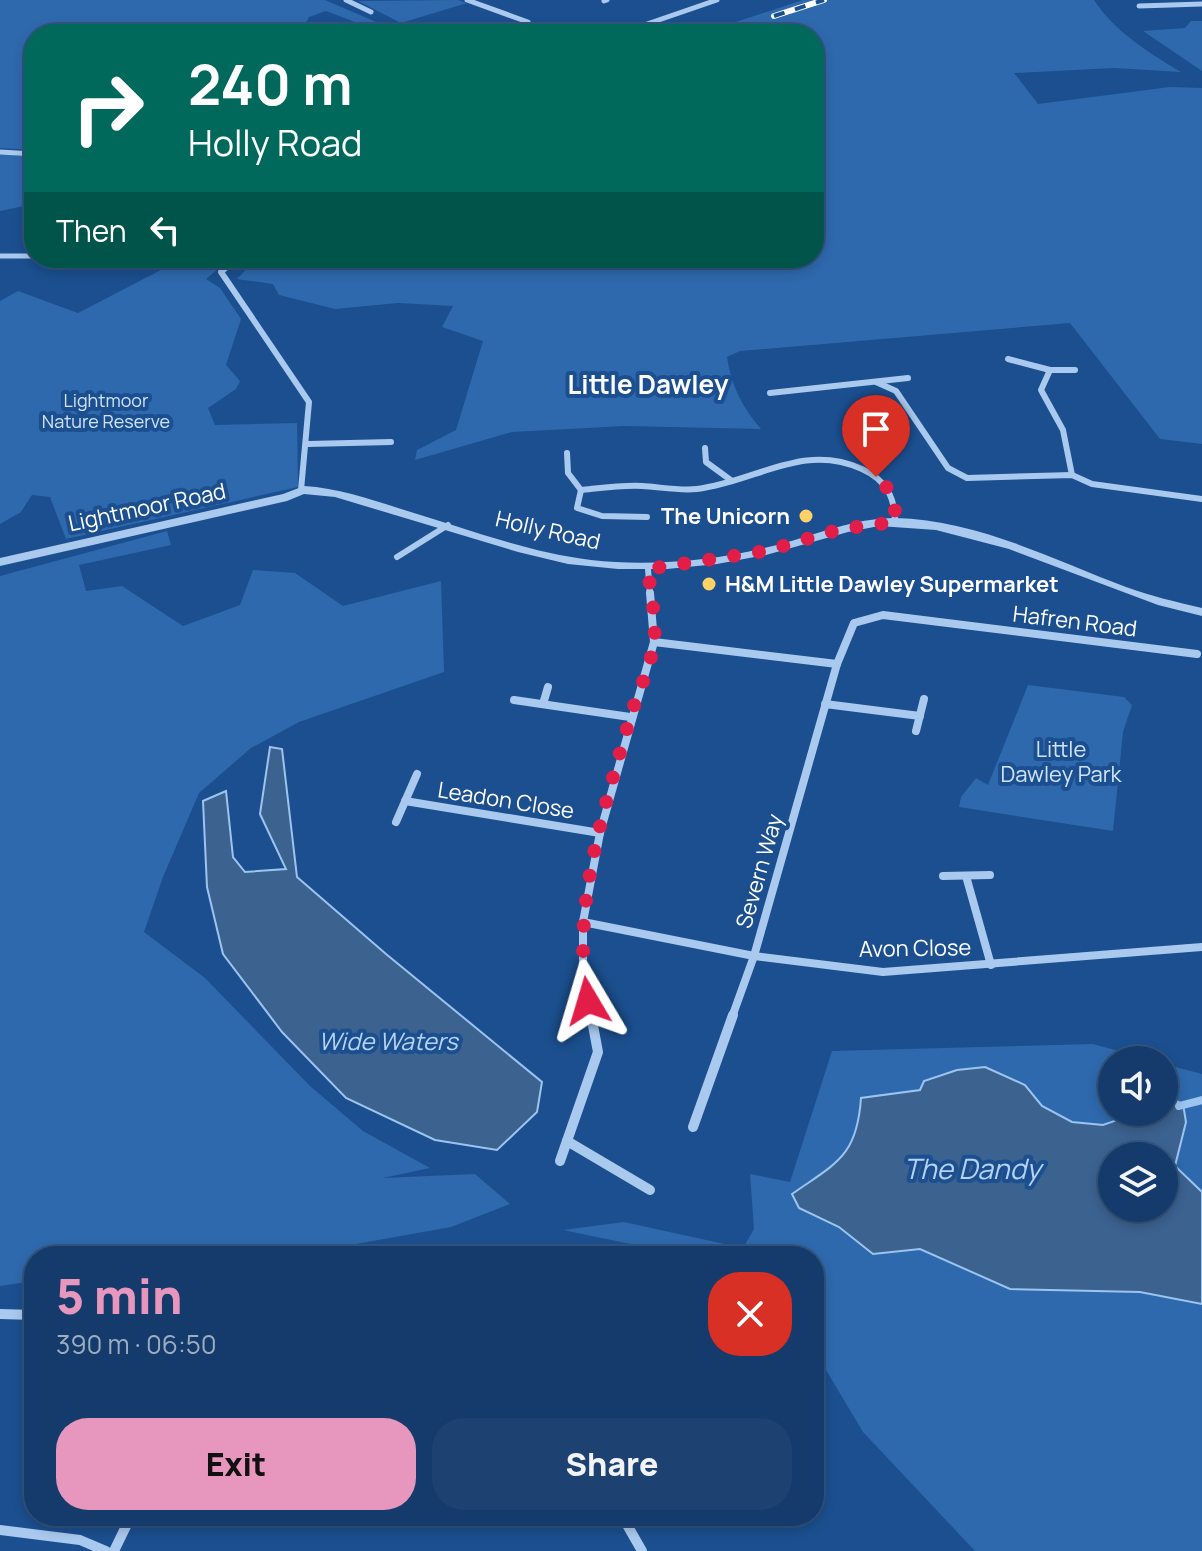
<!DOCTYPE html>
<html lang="en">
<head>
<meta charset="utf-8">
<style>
	body { margin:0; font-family:Manrope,sans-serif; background:#1d4271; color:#f1f3f6; height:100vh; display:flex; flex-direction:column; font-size:30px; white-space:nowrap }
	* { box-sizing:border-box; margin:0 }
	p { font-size:26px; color:#9dadc1 }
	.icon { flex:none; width:44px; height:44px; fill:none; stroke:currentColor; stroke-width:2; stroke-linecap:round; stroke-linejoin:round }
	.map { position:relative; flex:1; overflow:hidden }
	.side { position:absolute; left:24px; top:1246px; width:800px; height:280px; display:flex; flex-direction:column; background:#143b6b; border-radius:32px; box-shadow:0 4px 12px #0003,0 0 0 2px #33557e }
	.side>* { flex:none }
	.top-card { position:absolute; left:24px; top:24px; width:800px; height:244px; border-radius:32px; box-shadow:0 4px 12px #0003,0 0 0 2px #33557e; background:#00695c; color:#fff; overflow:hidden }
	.buttons { position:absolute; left:1098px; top:1046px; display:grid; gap:16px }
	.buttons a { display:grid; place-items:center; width:80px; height:80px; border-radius:50%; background:#143b6b; box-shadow:0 4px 12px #0003,0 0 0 2px #33557e; font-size:40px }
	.pin { position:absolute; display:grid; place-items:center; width:68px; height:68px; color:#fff; margin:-82px -34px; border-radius:50% 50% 50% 0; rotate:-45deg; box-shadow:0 0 8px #0007 }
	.pin .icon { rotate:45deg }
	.me { position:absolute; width:88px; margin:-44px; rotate:353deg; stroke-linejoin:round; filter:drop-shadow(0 0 6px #0008) }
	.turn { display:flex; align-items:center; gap:28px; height:168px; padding:0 32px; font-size:36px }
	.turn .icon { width:104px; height:104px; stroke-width:2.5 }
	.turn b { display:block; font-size:56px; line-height:68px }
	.then { display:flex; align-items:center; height:76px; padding:0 32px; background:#0003; gap:16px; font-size:30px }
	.round { display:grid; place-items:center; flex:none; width:84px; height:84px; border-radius:32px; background:#1d4271 }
	.overview { display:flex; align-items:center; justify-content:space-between; height:136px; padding:0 32px }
	h1 { font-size:48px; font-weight:800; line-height:60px; color:#e797bd }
	.button { display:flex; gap:16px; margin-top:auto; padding:16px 32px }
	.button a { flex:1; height:92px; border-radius:32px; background:#e797bd; color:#111; font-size:32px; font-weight:800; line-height:92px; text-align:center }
	.button a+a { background:#1d4271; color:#f1f3f6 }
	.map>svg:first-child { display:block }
</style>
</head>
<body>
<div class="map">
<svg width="1202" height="1551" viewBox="0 0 1202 1551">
	<rect width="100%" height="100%" fill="#1b4f8f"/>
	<g fill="#2e69ad" fill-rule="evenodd">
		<polygon points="0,0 325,0 390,28 381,32 326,11 309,17 300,34 34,34 34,150 0,148"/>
		<polygon points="458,0 467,3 401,23 358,1"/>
		<path d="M803,0H1094C1114,31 1149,53 1181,72L1114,68L1014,73L1038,104L1170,87L1202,88V444L1160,439L1070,323L740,351L727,357C731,385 742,407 761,429L624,426L512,432L415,460L417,450L456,430L483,341L442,327L453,306L398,303L335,309L279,295L273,284L237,279L257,258H814V34H699Z"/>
		<polygon points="1191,21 1202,21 1202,71 1143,31 1185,28"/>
		<polygon points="0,154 34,157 34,204 0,211"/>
		<polygon points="184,258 231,258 206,279 220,288 241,319 226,365 240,381 236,389 208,408 215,425 297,423 298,487 66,539 50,497 32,495 21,512 0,524 0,301 18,291 78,313"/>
		<polygon points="167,531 171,545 79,565 86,591 122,586 183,626 240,605 253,570 295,573 343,606 441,581 444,672 299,722 251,748 199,793 163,877 144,932 205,978 310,1086 363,1131 430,1168 383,1178 475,1174 510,1204 451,1227 289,1256 34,1256 34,1281 0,1286 0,576"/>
		<polygon points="1028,685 1124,697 1132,705 1123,732 1113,831 959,807 961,797 976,778 988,785"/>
		<path d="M1093,1044L1151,1060H1112V1112H1164V1064L1202,1074V1551H975L863,1432L814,1350V1256H688L563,1230L624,1222L743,1248L754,1229L750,1174L790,1182L832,1051ZM1112,1156H1164V1208H1112Z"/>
	</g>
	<g fill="#3c6290" stroke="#9cc4f0" stroke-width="2" fill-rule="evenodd">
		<polygon points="270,747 282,749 297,877 386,954 542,1082 537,1112 497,1150 435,1140 346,1098 282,1032 223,954 207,887 203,801 226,791 233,857 245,872 286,869 260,814"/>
		<path d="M985,1067L1025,1085L1042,1106L1072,1122L1103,1125L1140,1112H1164V1096L1183,1104L1186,1122L1175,1166L1202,1192V1304L1140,1292L1010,1289L920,1249L873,1254L839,1227L799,1208L792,1194C836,1163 857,1157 861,1098L920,1090L924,1081L957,1070ZM1112,1156H1164V1208H1112Z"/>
	</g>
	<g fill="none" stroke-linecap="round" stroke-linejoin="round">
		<polyline stroke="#9cc4f0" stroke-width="8" points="1179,1106 1202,1100"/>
		<g stroke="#a9c9ee" stroke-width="5">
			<polyline points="346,0 371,12"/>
			<polyline points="467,0 528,22"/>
			<polyline points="604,1 607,0"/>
			<polyline points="1139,6 1202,4"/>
			<polyline points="618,34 717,0"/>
			<polyline points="0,152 34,154"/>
			<polyline points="0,256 34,256"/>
			<polyline points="62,258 112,263"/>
			<polyline points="134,263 172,258"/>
			<polyline points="231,263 236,258"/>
		</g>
		<g stroke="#a9c9ee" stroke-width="6">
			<polyline points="91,261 125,264 150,261"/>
			<polyline points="233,261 221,272 309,402 301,490"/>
			<polyline points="1008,359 1050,370 1075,370"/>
			<polyline points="1050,370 1041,390 1063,430 1072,475"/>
			<polyline points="876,382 896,391 948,468 967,478 1072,475 1092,484 1202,499"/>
			<polyline points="770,393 908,378"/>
			<polyline points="308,444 391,442"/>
			<polyline points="705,448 706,462 732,481"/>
			<polyline points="567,453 568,473 581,490"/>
			<path d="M647,517L602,516L577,508L581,490C601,488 622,485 642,486C660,487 679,491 697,489C756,482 802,442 862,469C886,480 895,497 895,522"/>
			<polyline points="397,557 448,525"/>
			<polyline points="648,569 650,595"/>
		</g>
		<g stroke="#a9c9ee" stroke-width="8">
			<polyline points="654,642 837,664"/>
			<polyline points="514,700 630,717"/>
			<polyline points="543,704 548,687"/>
			<polyline points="825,704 920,716"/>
			<polyline points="916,731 924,699"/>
			<polyline points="405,801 600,833"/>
			<polyline points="396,822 417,774"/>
			<polyline points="943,876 990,875"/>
			<polyline points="966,876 991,965"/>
			<polyline points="583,922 754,956 883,972 1202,947"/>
			<polyline points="591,1017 583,975 583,922 600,833 654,642 650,593"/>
			<polyline points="732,1017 754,956 837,664 854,623 883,615 1197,654"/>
		</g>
		<g stroke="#a9c9ee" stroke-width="10">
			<polyline points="693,1127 733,1015"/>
			<polyline points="567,1141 650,1190"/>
			<polyline points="560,1161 598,1052 591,1015"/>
			<polyline points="0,1314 34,1315"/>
			<polyline points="622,1516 642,1551"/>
			<polyline points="0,1530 80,1540 106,1551"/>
			<polyline points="114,1551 131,1516"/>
		</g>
		<path fill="#a9c9ee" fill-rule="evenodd" d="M304,486C337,488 367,498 398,508C462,527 525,552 591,560C652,567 718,560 777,545C816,535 854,518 895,518C977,520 1052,559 1126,587C1151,596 1176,602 1202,608V616L1158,605L1009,549L936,530L879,526L848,532L766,555L717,564L667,569H618L568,564L518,552L335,497L304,494L287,501L0,566V558L283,494Z"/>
		<g stroke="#fff" stroke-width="6">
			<polyline id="rail" points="774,16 824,0"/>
		</g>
		<use href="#rail" stroke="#1b4f8f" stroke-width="4" stroke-dasharray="11" stroke-linecap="butt"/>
	</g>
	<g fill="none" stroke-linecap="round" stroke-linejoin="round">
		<path stroke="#e11d48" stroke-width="14" stroke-dasharray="0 25.2" d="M588,1001C570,909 605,807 630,718C637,694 651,667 654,642C657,620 650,592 648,569L766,551L841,529L895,522C896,501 892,490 876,477"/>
	</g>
	<g fill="#ffd166" stroke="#1b4f8f" stroke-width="3">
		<circle cx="806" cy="516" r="8"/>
		<circle cx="709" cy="584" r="8"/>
	</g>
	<g text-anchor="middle" stroke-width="8" stroke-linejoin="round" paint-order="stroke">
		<g font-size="18" fill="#cfe3fa" stroke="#1b4f8f">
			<text x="106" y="407">Lightmoor<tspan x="106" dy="21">Nature Reserve</tspan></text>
		</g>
		<g font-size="22" fill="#fff" stroke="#1b4f8f">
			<text transform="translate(147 507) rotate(-12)" y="8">Lightmoor Road</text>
			<text transform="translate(548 530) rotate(13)" y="8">Holly Road</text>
			<text transform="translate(1075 621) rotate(7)" y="8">Hafren Road</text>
			<text transform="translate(506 800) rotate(9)" y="8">Leadon Close</text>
			<text transform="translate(759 871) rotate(-74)" y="8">Severn Way</text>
			<text transform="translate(915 948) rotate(-1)" y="8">Avon Close</text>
		</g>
		<g font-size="22" font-weight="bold" fill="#fff" stroke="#1b4f8f" text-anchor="end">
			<text x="790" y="524">The Unicorn</text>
			<text x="725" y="592" text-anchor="start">H&amp;M Little Dawley Supermarket</text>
		</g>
		<g font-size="22" fill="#cfe3fa" stroke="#1b4f8f">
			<text x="1061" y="757">Little<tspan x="1061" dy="25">Dawley Park</tspan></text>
		</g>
		<g font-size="24" font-style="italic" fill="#b5d3f5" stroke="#1b4f8f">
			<text x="388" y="1050">Wide Waters</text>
		</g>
		<g font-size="26" font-weight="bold" fill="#fff" stroke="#1b4f8f">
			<text x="648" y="394">Little Dawley</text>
		</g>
		<g font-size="28" font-style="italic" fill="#b5d3f5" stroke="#1b4f8f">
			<text x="972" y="1179">The Dandy</text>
		</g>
	</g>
</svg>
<div class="buttons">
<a><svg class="icon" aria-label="sound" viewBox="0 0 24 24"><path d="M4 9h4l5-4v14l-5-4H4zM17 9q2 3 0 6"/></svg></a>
<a><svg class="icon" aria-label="layers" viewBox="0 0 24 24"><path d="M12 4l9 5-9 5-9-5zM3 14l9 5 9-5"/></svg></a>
</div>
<div class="pin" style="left:876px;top:477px;background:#d93025"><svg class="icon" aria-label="arrive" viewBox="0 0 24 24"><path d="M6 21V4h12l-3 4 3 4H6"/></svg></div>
<svg class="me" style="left:588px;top:1001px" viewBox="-20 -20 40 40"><path d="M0-17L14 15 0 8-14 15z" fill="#e11d48" stroke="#fff" stroke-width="4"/></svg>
<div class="top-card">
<div class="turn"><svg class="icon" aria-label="right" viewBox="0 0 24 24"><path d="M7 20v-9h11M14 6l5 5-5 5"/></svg><div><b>240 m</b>Holly Road</div></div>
<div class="then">Then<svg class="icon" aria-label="left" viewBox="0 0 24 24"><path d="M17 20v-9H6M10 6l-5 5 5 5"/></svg></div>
</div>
<section class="side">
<div class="overview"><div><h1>5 min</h1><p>390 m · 06:50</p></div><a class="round" style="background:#d93025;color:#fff"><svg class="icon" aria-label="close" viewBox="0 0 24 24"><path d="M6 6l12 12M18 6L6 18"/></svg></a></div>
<div class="button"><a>Exit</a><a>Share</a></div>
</section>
</div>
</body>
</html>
